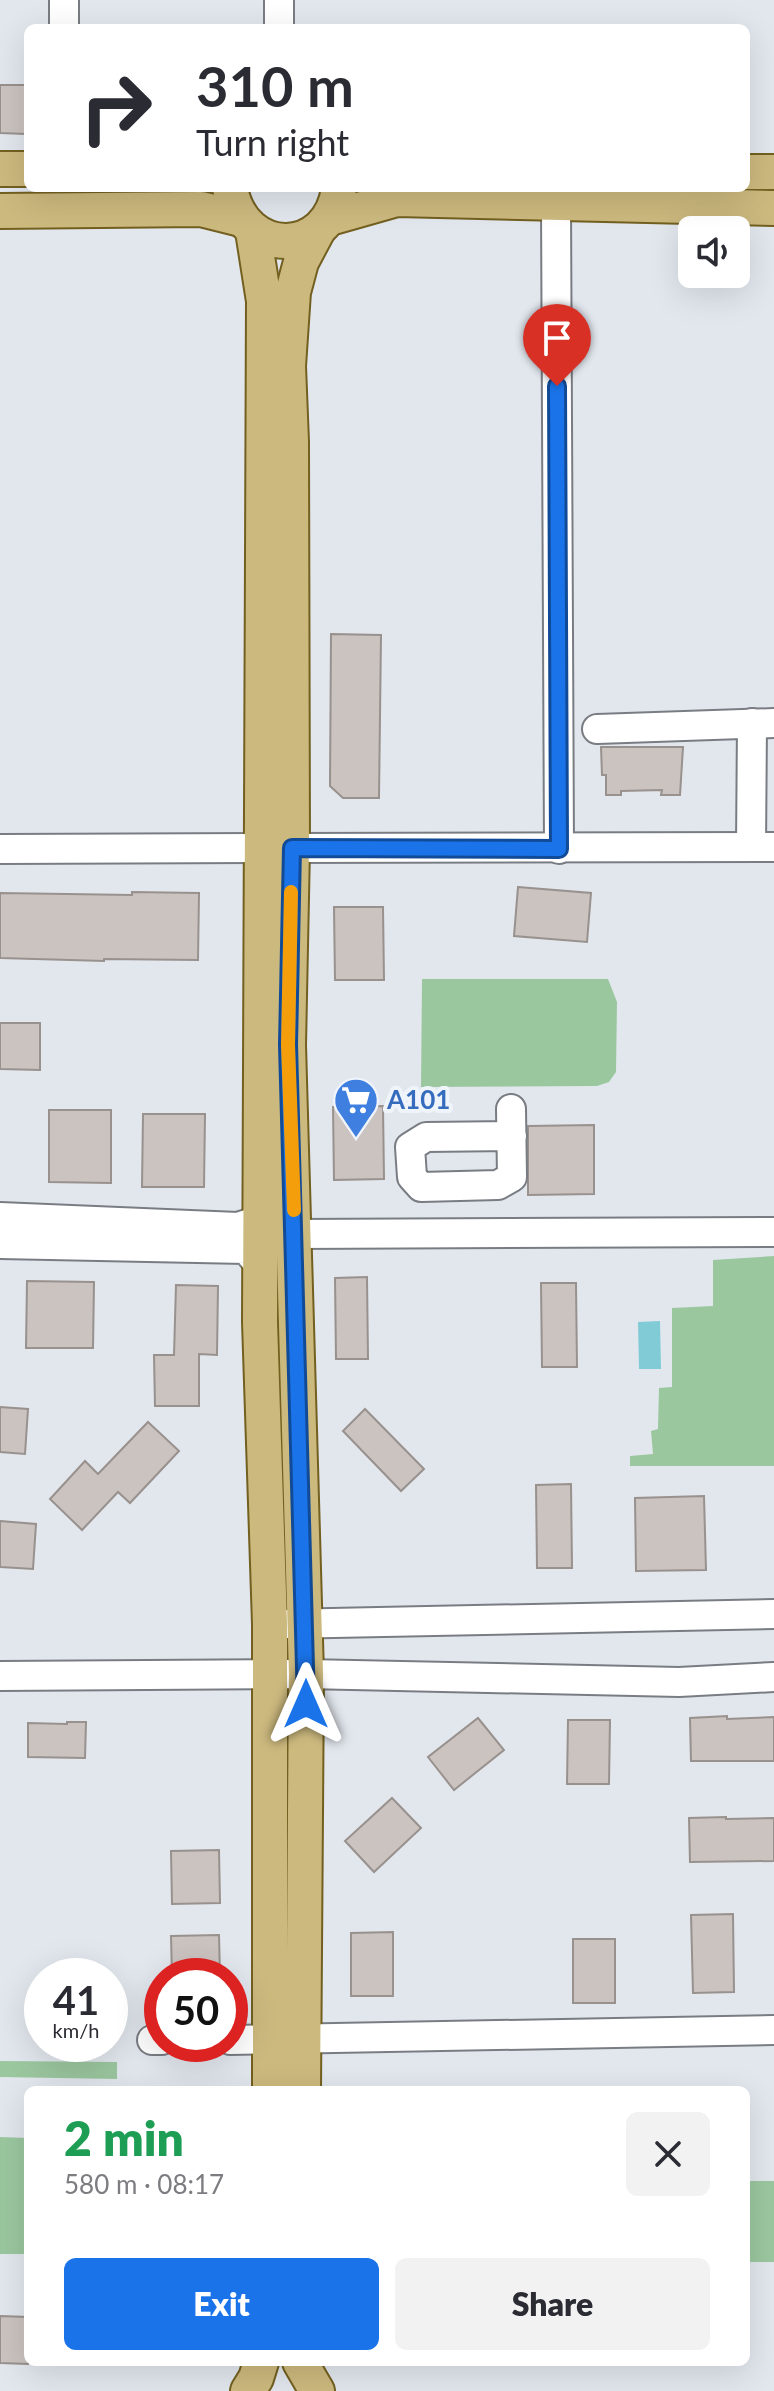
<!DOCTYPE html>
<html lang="en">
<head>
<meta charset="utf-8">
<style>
	body { margin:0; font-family:Lato,sans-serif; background:#f2f2f3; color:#2b2b33; height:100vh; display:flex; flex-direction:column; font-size:30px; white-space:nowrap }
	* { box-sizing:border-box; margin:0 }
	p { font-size:26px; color:#7c7c81 }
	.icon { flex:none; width:44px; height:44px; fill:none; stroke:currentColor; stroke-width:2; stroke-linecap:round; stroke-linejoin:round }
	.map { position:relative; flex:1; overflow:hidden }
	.drawer { position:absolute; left:24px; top:2086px; width:726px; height:280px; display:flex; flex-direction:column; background:#fff; border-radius:12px; box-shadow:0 8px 32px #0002 }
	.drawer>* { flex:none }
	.guide { position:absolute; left:24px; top:24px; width:726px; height:168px; border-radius:12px; box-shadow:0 8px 32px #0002; background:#fff; color:#2b2b33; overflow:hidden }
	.fabs { position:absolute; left:678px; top:216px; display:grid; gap:16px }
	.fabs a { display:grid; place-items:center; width:72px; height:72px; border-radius:12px; background:#fff; box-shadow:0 8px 32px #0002; font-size:40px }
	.speed { position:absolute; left:24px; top:1958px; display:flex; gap:16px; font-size:40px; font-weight:700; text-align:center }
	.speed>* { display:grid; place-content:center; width:104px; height:104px; border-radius:50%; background:#fff; box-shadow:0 8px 32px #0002; line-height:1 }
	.speed small { font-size:20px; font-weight:400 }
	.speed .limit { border:12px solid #d22; background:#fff; color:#111 }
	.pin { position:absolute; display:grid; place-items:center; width:68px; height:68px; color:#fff; margin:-82px -34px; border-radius:50% 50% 50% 0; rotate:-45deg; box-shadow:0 0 8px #0007 }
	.pin .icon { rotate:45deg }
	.me { position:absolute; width:88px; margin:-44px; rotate:0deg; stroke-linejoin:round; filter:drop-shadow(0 0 6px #0008) }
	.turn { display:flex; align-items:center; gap:28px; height:168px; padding:0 40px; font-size:36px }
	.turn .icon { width:104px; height:104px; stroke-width:2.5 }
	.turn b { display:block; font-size:56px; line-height:68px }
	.round { display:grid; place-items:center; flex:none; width:84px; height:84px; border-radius:12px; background:#f2f2f3 }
	.overview { display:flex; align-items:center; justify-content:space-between; height:136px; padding:0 40px }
	h1 { font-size:48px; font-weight:800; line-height:60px; color:#1e9e55 }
	.action { display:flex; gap:16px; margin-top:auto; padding:16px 40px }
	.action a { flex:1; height:92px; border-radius:12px; background:#1a73e8; color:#fff; font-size:32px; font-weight:800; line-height:92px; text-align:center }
	.action a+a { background:#f2f2f3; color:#2b2b33 }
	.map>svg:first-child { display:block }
</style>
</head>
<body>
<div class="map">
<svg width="774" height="2391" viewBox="0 0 774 2391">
	<rect width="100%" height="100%" fill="#e2e7ee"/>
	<g fill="#9bc79f">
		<polygon points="422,979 608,979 617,1002 616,1072 609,1082 597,1086 421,1087"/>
		<polygon points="774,1256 774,1466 630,1466 630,1456 653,1454 651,1431 658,1429 659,1388 672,1387 672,1308 713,1306 713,1260"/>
		<polygon points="0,2061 117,2062 117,2079 0,2077"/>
		<polygon points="0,2137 28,2138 28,2254 0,2254"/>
		<rect x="746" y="2181" width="28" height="81"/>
	</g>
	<polygon fill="#81cbd6" points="660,1321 661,1369 639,1369 638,1322"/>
	<g fill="#cac3bf" stroke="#98918d" stroke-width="2">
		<polygon points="0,85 27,85 26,134 0,133"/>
		<polygon points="331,634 381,635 379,798 343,798 330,786"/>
		<polygon points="601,747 683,747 680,795 661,795 662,790 621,791 621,795 606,795 606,775 602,775"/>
		<polygon points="518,887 591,893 587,942 514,936"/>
		<polygon points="132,892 199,893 198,960 104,959 104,961 0,958 0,893 132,895"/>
		<polygon points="334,907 383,907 384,980 335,980"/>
		<polygon points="0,1023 40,1023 40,1070 0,1069"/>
		<polygon points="383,1106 384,1179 334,1180 333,1107"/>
		<polygon points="49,1110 111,1110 111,1183 49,1182"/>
		<polygon points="143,1114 205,1114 204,1187 142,1187"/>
		<polygon points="594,1125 594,1194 528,1195 528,1126"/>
		<polygon points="367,1277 368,1359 336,1359 335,1278"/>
		<polygon points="27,1281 94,1282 93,1348 26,1348"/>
		<polygon points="541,1283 576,1283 577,1367 542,1367"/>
		<polygon points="176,1285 218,1286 217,1355 199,1354 199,1406 155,1406 154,1355 174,1355"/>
		<polygon points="0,1407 28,1409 25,1454 0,1452"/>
		<polygon points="365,1409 424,1469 401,1491 343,1431"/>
		<polygon points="148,1422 179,1451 130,1503 118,1492 82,1530 50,1499 85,1461 98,1474"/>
		<polygon points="571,1484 572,1568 537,1568 536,1485"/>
		<polygon points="704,1496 706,1570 636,1571 635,1498"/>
		<polygon points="0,1521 36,1524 33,1569 0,1567"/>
		<polygon points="727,1716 727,1719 774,1717 774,1761 691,1761 690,1718"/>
		<polygon points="478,1718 504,1750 454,1790 428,1757"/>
		<polygon points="568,1720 610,1720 609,1784 567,1784"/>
		<polygon points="67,1722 86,1722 85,1758 28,1757 28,1723 67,1724"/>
		<polygon points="392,1798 421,1828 374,1872 345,1841"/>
		<polygon points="726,1817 726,1819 774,1818 774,1861 690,1862 689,1818"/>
		<polygon points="219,1850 220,1903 172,1904 171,1851"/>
		<polygon points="733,1914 734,1992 693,1993 691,1915"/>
		<polygon points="393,1932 393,1996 351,1996 351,1933"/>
		<polygon points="219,1935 220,1976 172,1976 171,1936"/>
		<rect x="573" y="1939" width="42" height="64"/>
		<polygon points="0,2316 28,2317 28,2364 0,2363"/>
	</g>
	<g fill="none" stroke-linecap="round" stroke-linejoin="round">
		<g stroke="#797d83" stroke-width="32">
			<g id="minor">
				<polyline points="279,0 279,28"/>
				<polyline points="64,28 64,0"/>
				<polyline points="556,204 559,849"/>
				<polyline points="597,729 774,723"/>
				<polyline points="751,847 752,723"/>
				<polyline points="292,848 774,847"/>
				<polyline points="0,849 262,848"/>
				<polyline points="511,1109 512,1177 498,1185 421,1187 412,1177 410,1147 426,1137 512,1136"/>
				<polyline points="0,1217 238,1227 253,1222 260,1210"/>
				<polyline points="294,1234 774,1232"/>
				<polyline points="0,1244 246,1249 260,1266"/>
				<polyline points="283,1624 774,1614"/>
				<polyline points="0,1676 306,1674 679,1682 774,1677"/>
				<polyline points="152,2040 162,2040"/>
				<polyline points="230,2040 774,2030"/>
			</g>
		</g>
		<g stroke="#736020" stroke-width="38">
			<g id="major">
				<polyline points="0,169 28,169"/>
				<polyline points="746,172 774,172"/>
				<path d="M230,188C243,259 330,258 339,188"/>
				<polyline points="0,211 201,209 241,219"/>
				<polyline points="330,218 397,199 774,208"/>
				<polyline points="253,231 264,301 260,1322 270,1624 270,2090"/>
				<polyline points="303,2090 306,1674 288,1045 292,848 291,442 288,366 293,292 301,262 318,230"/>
				<polyline points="300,2362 317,2391"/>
				<polyline points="248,2391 256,2378 261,2362"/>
			</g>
		</g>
		<use href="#minor" stroke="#fff" stroke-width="28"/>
		<use href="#major" stroke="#ccb97e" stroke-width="34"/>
	</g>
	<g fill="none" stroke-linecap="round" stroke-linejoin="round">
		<g stroke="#114b97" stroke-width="20">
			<polyline id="route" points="306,1704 288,1045 292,848 559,849 557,386"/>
		</g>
		<use href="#route" stroke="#1a73e8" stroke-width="14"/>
		<polyline stroke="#f59e0b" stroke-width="14" points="291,892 288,1045 294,1210"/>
	</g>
	<defs>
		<g id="supermarket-pin" transform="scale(2.3)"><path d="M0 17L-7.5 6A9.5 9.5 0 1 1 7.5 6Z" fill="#3f7fe0" stroke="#eff4fb"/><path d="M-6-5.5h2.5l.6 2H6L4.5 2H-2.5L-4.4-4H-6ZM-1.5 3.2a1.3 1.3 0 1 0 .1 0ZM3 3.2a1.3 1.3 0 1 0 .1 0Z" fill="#fff"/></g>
	</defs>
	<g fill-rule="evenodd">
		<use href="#supermarket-pin" x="356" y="1100"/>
	</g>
	<g text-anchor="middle" stroke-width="8" stroke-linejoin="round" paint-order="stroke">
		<g font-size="26" font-weight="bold" fill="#366cbe" stroke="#eff4fb" text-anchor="start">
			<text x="387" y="1109">A101</text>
		</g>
	</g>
</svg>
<div class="fabs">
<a><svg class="icon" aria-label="sound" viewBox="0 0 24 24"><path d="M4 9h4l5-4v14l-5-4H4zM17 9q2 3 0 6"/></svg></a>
</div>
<div class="speed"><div>41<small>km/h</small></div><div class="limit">50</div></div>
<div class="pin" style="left:557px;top:386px;background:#d93025"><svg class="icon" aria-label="arrive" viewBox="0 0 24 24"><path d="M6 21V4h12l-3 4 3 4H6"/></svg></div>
<svg class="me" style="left:306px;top:1704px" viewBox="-20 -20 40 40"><path d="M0-17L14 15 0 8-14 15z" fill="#1a73e8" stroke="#fff" stroke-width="4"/></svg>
<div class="guide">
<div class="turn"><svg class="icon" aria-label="right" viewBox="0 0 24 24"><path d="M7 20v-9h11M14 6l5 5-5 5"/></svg><div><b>310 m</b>Turn right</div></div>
</div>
<section class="drawer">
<div class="overview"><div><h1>2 min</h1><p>580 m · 08:17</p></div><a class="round"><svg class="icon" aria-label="close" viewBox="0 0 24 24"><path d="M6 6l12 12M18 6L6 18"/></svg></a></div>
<div class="action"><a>Exit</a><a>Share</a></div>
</section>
</div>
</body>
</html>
